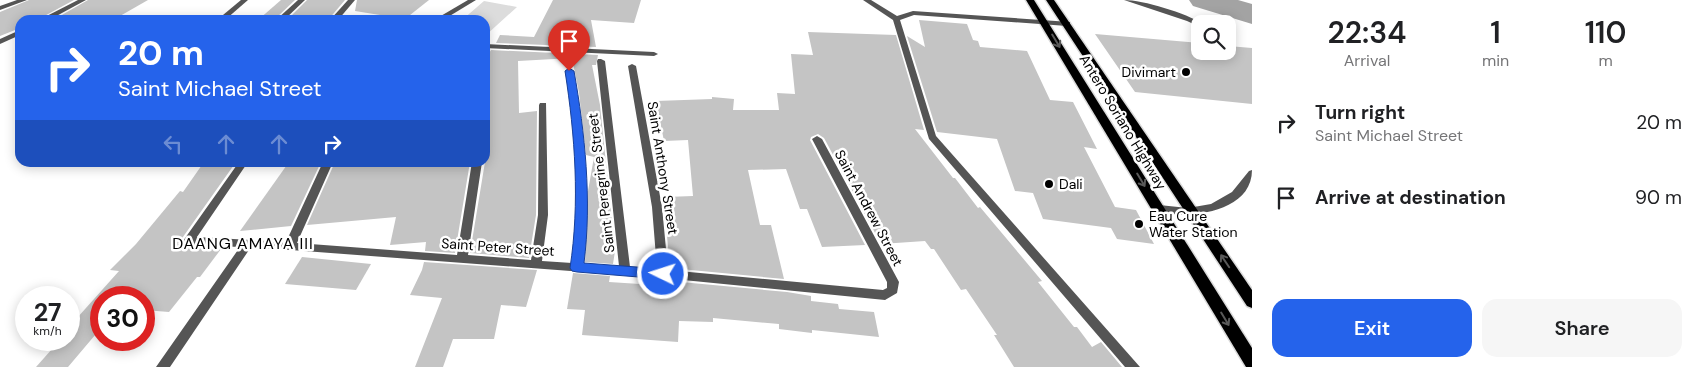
<!DOCTYPE html>
<html lang="en">
<head>
<meta charset="utf-8">
<style>
	body { margin:0; font-family:"DM Sans",sans-serif; background:#f6f6f6; color:#202124; height:100vh; display:flex; flex-direction:column; font-size:19px; white-space:nowrap }
	* { box-sizing:border-box; margin:0 }
	p { font-size:16px; color:#757577 }
	.icon { flex:none; width:28px; height:28px; fill:none; stroke:currentColor; stroke-width:2; stroke-linecap:round; stroke-linejoin:round }
	.map { position:relative; flex:1; overflow:hidden }
	.side { display:flex; flex-direction:column; background:#fff; width:450px }
	.side>* { flex:none }
	.top-card { position:absolute; left:15px; top:15px; width:475px; height:152px; border-radius:15px; box-shadow:0 2px 12px #0003; background:#2563eb; color:#fff; overflow:hidden }
	.fabs { position:absolute; left:1191px; top:15px; display:grid; gap:10px }
	.fabs a { display:grid; place-items:center; width:45px; height:45px; border-radius:10px; background:#fff; box-shadow:0 2px 12px #0003; font-size:25px }
	.speed { position:absolute; left:15px; top:286px; display:flex; gap:10px; font-size:25px; font-weight:700; text-align:center }
	.speed>* { display:grid; place-content:center; width:65px; height:65px; border-radius:50%; background:#fff; box-shadow:0 2px 12px #0003; line-height:1 }
	.speed small { font-size:12px; font-weight:400 }
	.speed .limit { border:8px solid #d22; background:#fff; color:#111 }
	.pin { position:absolute; display:grid; place-items:center; width:42px; height:42px; color:#fff; margin:-51px -21px; border-radius:50% 50% 50% 0; rotate:-45deg; box-shadow:0 0 5px #0007 }
	.pin .icon { rotate:45deg }
	.me { position:absolute; width:55px; margin:-28px; rotate:274deg; stroke-linejoin:round; filter:drop-shadow(0 0 4px #0008) }
	.turn { display:flex; align-items:center; gap:18px; height:105px; padding:0 20px; font-size:22px }
	.turn .icon { width:65px; height:65px; stroke-width:2.5 }
	.turn b { display:block; font-size:35px; line-height:42px }
	.lanes { display:flex; align-items:center; height:48px; padding:0 20px; background:#0003; justify-content:center; gap:25px; direction:ltr }
	.lanes .off { opacity:.35 }
	.eta { display:flex; justify-content:space-evenly; align-items:center; height:85px; text-align:center }
	.eta b { font-size:30px; font-weight:600; line-height:35px }
	.action { display:flex; gap:10px; margin-top:auto; padding:10px 20px }
	.action a { flex:1; height:58px; border-radius:15px; background:#2563eb; color:#fff; font-size:20px; font-weight:600; line-height:58px; text-align:center }
	.action a+a { background:#f6f6f6; color:#202124 }
	ul { padding:0; list-style:none }
	li { display:flex; align-items:center; gap:15px; height:75px; padding:0 20px }
	li div { flex:1 }
	li b { display:block; font-size:19px }
	li em { font-style:normal }
	main { display:flex; flex:1; min-height:0 }
	.map>svg:first-child { display:block }
</style>
</head>
<body>
<main>
<div class="map">
<svg width="1252" height="367" viewBox="0 0 1252 367">
	<rect width="100%" height="100%" fill="#fff"/>
	<polygon fill="#dcdcdc" points="484,1 517,7 485,36 485,20 462,20"/>
	<g fill="none" stroke-linecap="round" stroke-linejoin="round">
		<polygon fill="#a3a3a3" fill-rule="evenodd" points="1189,0 1238,0 1252,4 1252,24 1193,6"/>
	</g>
	<g fill="#c4c4c4">
		<polygon points="29,0 74,0 37,20 20,20 20,28 0,36 0,12"/>
		<polygon points="88,0 148,0 113,20 53,20"/>
		<polygon points="281,0 295,0 274,20 258,20"/>
		<polygon points="307,0 345,0 328,20 287,20"/>
		<polygon points="357,0 429,0 405,19 355,11"/>
		<polygon points="553,0 641,0 634,23 591,20 596,47 496,43 500,35 534,37"/>
		<polygon points="919,20 967,24 973,40 978,41 980,47 1027,51 1050,100 1073,102 1097,149 1084,147 1115,207 1136,210 1154,244 1117,239 1111,228 1043,219 1033,193 1015,191 997,139 937,132 907,36 925,47"/>
		<polygon points="808,32 896,35 924,130 915,129 953,178 955,178 978,208 980,207 1042,281 1038,282 1074,327 1077,327 1092,347 1101,342 1122,367 1014,367 994,335 997,335 966,289 961,290 934,249 931,249 925,241 881,244 824,138 818,134 811,137 810,140 865,245 822,247 807,209 800,209 786,169 748,170 760,225 771,225 784,279 670,268 667,236 671,236 666,197 693,196 688,140 664,141 656,101 712,99 712,97 734,99 733,110 779,110 777,93 795,94 791,54 813,55"/>
		<polygon points="1095,34 1200,43 1200,51 1228,51 1228,46 1252,48 1252,104 1135,92"/>
		<polygon points="491,50 598,55 596,65 592,65 600,105 615,251 613,264 585,262 588,191 594,157 586,155 579,93 572,58 518,61 519,113 537,111 536,215 529,258 470,253 485,162 485,60"/>
		<polygon points="204,162 236,162 178,244 221,249 200,277 197,277 169,312 144,310 144,298 101,298 101,328 68,367 36,367 60,340 69,340 69,327 119,271 110,270 136,244 180,191 183,192"/>
		<polygon points="289,162 321,162 291,226 240,231"/>
		<polygon points="335,162 470,162 455,253 425,251 426,242 390,245 396,217 307,225"/>
		<polygon points="302,257 371,264 356,290 285,284"/>
		<polygon points="424,262 537,270 526,307 501,305 494,339 453,339 443,367 415,367 442,298 410,295 422,270"/>
		<polygon points="573,273 610,276 609,282 671,286 670,281 787,292 811,296 811,301 838,304 839,309 874,312 879,337 812,330 812,333 779,329 779,324 713,318 713,322 679,321 678,342 582,335 585,310 567,309"/>
	</g>
	<g fill="none" stroke-linecap="round" stroke-linejoin="round">
		<g stroke="#dbdbdb" stroke-width="3">
			<g id="primary">
				<polygon points="1026,0 1034,0 1252,348 1252,367 1246,367"/>
				<polygon points="1046,0 1054,0 1252,290 1252,308 1247,306"/>
			</g>
		</g>
		<g fill="#555" fill-rule="evenodd">
			<polygon points="17,0 27,0 0,10 0,6"/>
			<polygon points="78,0 86,0 49,20 39,20"/>
			<polygon points="241,0 248,0 225,20 217,20"/>
			<polygon points="298,0 305,0 284,20 276,20"/>
			<polygon points="348,0 355,0 338,20 330,20"/>
			<polygon points="468,0 476,0 443,20 434,20"/>
			<polygon points="863,0 871,0 897,16 913,11 1070,22 1070,26 1067,26 914,15 900,20 936,136 1140,367 1125,367 929,139 893,20"/>
			<path d="M1124,0C1143,0 1186,13 1203,24H1200V27L1187,21Z"/>
			<polygon points="20,30 20,35 0,44 0,39"/>
			<polygon points="485,44 654,52 658,54 654,56 485,48"/>
			<path d="M598,59H601L605,61L630,267L657,269L652,207L628,66L632,64L636,66L662,207L668,270L883,290L887,288V282L812,139L817,136L822,139L899,282L897,293L885,300L663,278L251,247L170,367H156L240,247L189,245L185,244L183,241L239,162H248L197,237L286,242L323,162H333L297,243L457,255L472,162H482L468,255L531,260L538,215L539,105L540,103H546L548,215L542,261L572,263C580,201 576,132 565,71L569,69L573,71C585,130 590,204 583,264L619,266L597,61Z"/>
			<path d="M1252,170C1252,208 1202,217 1172,214C1165,213 1158,214 1154,209L1159,205L1188,208L1211,204L1232,192L1249,171Z"/>
		</g>
		<use href="#primary" fill="#000" fill-rule="evenodd"/>
	</g>
	<defs><path id="oneway-shaft" d="M-6 0H5M1.5-3L5.5 0L1.5 3" fill="none" stroke-width="1.6" stroke-linecap="round" stroke-linejoin="round" transform="scale(1.25)"/></defs>
	<g stroke="#595959">
		<use href="#oneway-shaft" transform="translate(1056 41) rotate(59)"/>
		<use href="#oneway-shaft" transform="translate(1141 180) rotate(59)"/>
		<use href="#oneway-shaft" transform="translate(1225 261) rotate(-124)"/>
		<use href="#oneway-shaft" transform="translate(1225 319) rotate(59)"/>
	</g>
	<path fill="#2563eb" stroke="#184099" d="M569,68L574,71C585,133 592,200 584,263L663,269L667,271L669,274L667,277L663,279L577,272L572,271L570,268C580,203 575,135 565,71Z"/>
	<g fill="#000" stroke="#fff" stroke-width="2">
		<circle cx="1186" cy="72" r="5"/>
		<circle cx="1049" cy="184" r="5"/>
		<circle cx="1139" cy="224" r="5"/>
	</g>
	<g text-anchor="middle" stroke-width="5" stroke-linejoin="round" paint-order="stroke">
		<g font-size="14" fill="#000" stroke="#fff" text-anchor="start">
			<text x="1176" y="77" text-anchor="end">Divimart</text>
			<text x="1059" y="189">Dali</text>
			<text x="1149" y="221">Eau Cure<tspan x="1149" dy="16">Water Station</tspan></text>
		</g>
		<g font-size="14" fill="#000" stroke="#fff">
			<text transform="translate(1123 122) rotate(59)" y="5">Antero Soriano Highway</text>
			<text transform="translate(663 168) rotate(81)" y="5">Saint Anthony Street</text>
			<text transform="translate(601 183) rotate(-97)" y="5">Saint Peregrine Street</text>
			<text transform="translate(869 208) rotate(62)" y="5">Saint Andrew Street</text>
			<text transform="translate(498 247) rotate(4)" y="5">Saint Peter Street</text>
		</g>
		<g font-size="16" letter-spacing="1" fill="#000" stroke="#fff">
			<text x="243" y="249">DAANG AMAYA III</text>
		</g>
	</g>
</svg>
<div class="fabs">
<a><svg class="icon" aria-label="search" viewBox="0 0 24 24"><circle cx="10" cy="10" r="6"/><path d="M15 15l6 6"/></svg></a>
</div>
<div class="speed"><div>27<small>km/h</small></div><div class="limit">30</div></div>
<div class="pin" style="left:569px;top:71px;background:#d93025"><svg class="icon" aria-label="arrive" viewBox="0 0 24 24"><path d="M6 21V4h12l-3 4 3 4H6"/></svg></div>
<svg class="me" style="left:663px;top:274px" viewBox="-20 -20 40 40"><circle r="17" fill="#2563eb" stroke="#fff" stroke-width="3"/><path d="M0-11L8 9 0 5-8 9z" fill="#fff"/></svg>
<div class="top-card">
<div class="turn"><svg class="icon" aria-label="right" viewBox="0 0 24 24"><path d="M7 20v-9h11M14 6l5 5-5 5"/></svg><div><b>20 m</b>Saint Michael Street</div></div>
<div class="lanes"><svg class="icon off" aria-label="left" viewBox="0 0 24 24"><path d="M17 20v-9H6M10 6l-5 5 5 5"/></svg><svg class="icon off" aria-label="ahead" viewBox="0 0 24 24"><path d="M12 20V5M6 11l6-6 6 6"/></svg><svg class="icon off" aria-label="ahead" viewBox="0 0 24 24"><path d="M12 20V5M6 11l6-6 6 6"/></svg><svg class="icon" aria-label="right" viewBox="0 0 24 24"><path d="M7 20v-9h11M14 6l5 5-5 5"/></svg></div>
</div>
</div>
<section class="side">
<div class="eta">
<div><b>22:34</b><p>Arrival</p></div>
<div><b>1</b><p>min</p></div>
<div><b>110</b><p>m</p></div>
</div>
<ul>
<li><svg class="icon" aria-label="right" viewBox="0 0 24 24"><path d="M7 20v-9h11M14 6l5 5-5 5"/></svg><div><b>Turn right</b><p>Saint Michael Street</p></div><em>20 m</em></li>
<li><svg class="icon" aria-label="arrive" viewBox="0 0 24 24"><path d="M6 21V4h12l-3 4 3 4H6"/></svg><div><b>Arrive at destination</b></div><em>90 m</em></li>
</ul>
<div class="action"><a>Exit</a><a>Share</a></div>
</section>
</main>
</body>
</html>
